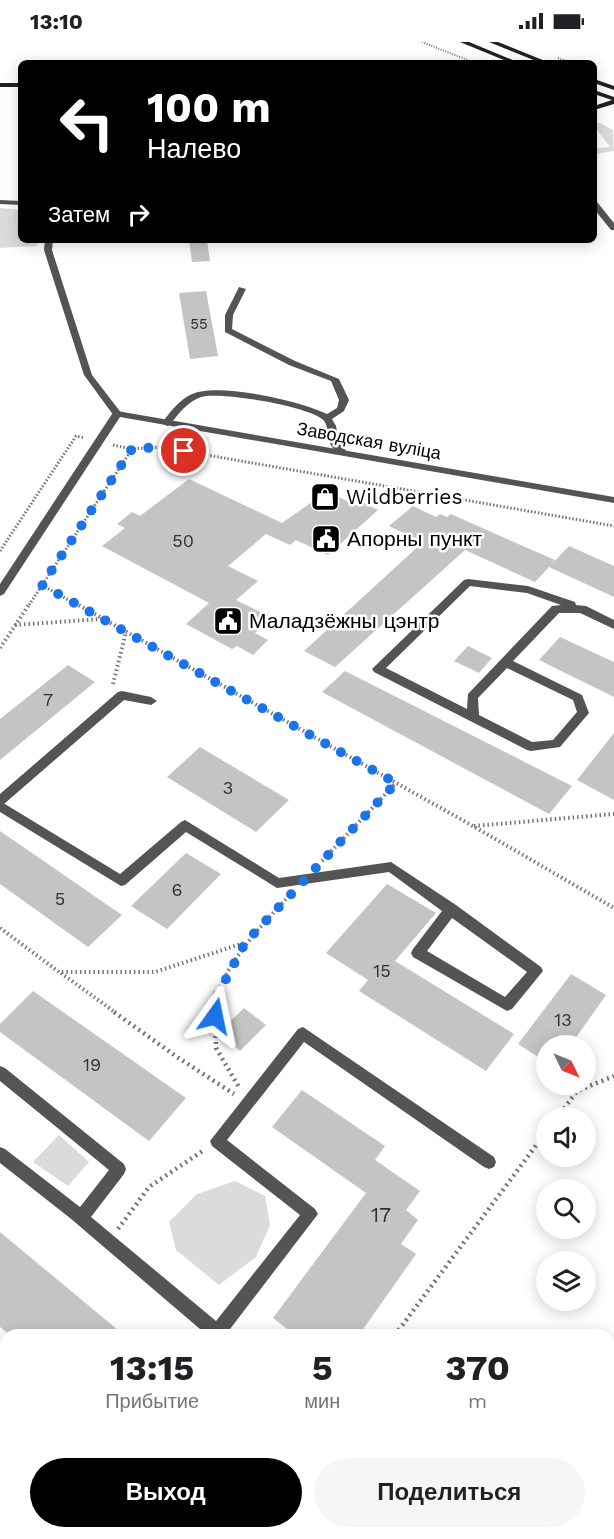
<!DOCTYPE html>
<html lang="ru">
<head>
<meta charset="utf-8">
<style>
	body { margin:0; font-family:"Work Sans",sans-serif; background:#f6f6f6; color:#202124; height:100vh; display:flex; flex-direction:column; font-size:22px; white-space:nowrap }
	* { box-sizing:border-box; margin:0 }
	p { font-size:20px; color:#757577 }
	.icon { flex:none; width:33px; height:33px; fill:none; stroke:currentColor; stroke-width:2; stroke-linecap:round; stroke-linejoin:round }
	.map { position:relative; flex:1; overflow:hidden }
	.panel { position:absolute; left:0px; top:1287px; width:615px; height:210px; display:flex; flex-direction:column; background:#fff; border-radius:18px 18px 0 0; box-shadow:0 3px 15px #0003 }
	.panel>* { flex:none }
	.hud { position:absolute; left:18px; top:18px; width:579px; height:183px; border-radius:9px; box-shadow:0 3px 15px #0003; background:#000; color:#fff; overflow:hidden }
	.needle { width:39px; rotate:133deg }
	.buttons { position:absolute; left:536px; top:993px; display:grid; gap:12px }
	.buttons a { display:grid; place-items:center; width:60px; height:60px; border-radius:50%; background:#fff; box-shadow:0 3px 15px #0003; font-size:30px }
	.pin { position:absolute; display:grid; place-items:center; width:51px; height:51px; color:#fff; margin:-26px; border:3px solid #fff; border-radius:50%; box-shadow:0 2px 6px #0007 }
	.me { position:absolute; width:66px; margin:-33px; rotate:12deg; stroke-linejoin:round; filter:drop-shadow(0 0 4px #0008) }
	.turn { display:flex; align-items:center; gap:21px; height:126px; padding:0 30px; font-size:27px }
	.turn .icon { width:78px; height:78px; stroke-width:2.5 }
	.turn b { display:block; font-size:42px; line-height:51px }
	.then { display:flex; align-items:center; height:57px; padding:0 30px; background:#0003; gap:12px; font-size:22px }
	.eta { display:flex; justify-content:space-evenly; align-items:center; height:102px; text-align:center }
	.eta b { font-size:36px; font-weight:700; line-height:42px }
	.action { display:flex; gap:12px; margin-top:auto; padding:12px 30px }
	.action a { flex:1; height:69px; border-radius:36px; background:#000; color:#fff; font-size:24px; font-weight:700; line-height:69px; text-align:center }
	.action a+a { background:#f6f6f6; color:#202124 }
	.status { display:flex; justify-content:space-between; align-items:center; height:42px; padding:0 30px; background:#fff; direction:ltr }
	.status svg { height:16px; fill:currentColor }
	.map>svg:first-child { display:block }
</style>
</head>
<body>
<div class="status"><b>13:10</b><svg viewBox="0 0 49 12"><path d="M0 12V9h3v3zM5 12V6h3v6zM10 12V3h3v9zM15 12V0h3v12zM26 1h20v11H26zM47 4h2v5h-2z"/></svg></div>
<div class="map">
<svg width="614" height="1497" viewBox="0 0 614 1497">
	<rect width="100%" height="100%" fill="#fff"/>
	<g fill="#dbdbdb">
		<polygon points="594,81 600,81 613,88 614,109 594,112 594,107 610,105 594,84"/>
		<polygon points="0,166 21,168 21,198 36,198 38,204 0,206"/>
		<polygon points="59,1093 89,1120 68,1144 33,1120"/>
		<polygon points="235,1139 265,1154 270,1183 256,1215 219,1243 176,1208 169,1180 197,1152"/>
		<polygon points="0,1338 6,1343 6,1447 0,1442"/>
		<polygon points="609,1441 614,1444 614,1497 526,1497 529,1491 609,1491"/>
	</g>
	<g fill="#c4c4c4">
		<polygon points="189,198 207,198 210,219 192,220"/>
		<polygon points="206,249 218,314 190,317 179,251"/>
		<polygon points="189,437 282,481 322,453 330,451 358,464 362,460 378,468 328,513 296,498 290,503 266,492 228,524 258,539 236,558 271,575 255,591 268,598 253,613 237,604 232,607 186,582 209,561 102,504 125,486 117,482 132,470 140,474"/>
		<polygon points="413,464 436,475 440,472 447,475 451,472 498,493 555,518 550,524 569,504 614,524 614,555 549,525 535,540 465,508 335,625 304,609 423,500 389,484"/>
		<polygon points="560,595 614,620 614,655 539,618"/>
		<polygon points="468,604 492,616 479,631 454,619"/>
		<polygon points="68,623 95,640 0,718 0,677"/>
		<polygon points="345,629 572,744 549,772 322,650"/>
		<polygon points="614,691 614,758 577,738"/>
		<polygon points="200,705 289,758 256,790 167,735"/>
		<polygon points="0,789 122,873 88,905 0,842"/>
		<polygon points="186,811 221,832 167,887 131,864"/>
		<polygon points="387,842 436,871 395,919 514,992 486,1029 359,949 368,938 326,911"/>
		<polygon points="571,932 606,953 570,1004 546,1004 546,1020 518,1002"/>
		<polygon points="33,949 186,1056 149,1099 0,990 0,982"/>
		<polygon points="244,966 266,983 240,1009 218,991"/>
		<polygon points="302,1048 385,1104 375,1118 420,1149 406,1168 418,1178 401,1202 416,1212 359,1293 295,1293 273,1276 366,1151 272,1085"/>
		<polygon points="0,1190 124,1293 10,1293 0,1285"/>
	</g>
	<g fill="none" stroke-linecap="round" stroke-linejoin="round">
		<g stroke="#767676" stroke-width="2" stroke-dasharray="1 1.5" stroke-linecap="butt">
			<polyline points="422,0 475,21"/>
			<polyline points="558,16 572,21"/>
		</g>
		<g stroke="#767676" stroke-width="3" stroke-dasharray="1.5 2" stroke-linecap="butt">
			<polyline points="113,403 132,407"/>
			<polyline points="0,509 76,394 85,396"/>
			<polyline points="42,543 77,563"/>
			<polyline points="29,563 132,407 161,405 614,484"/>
		</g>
		<g stroke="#767676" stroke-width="4" stroke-dasharray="1.5 3" stroke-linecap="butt">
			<polyline points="75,561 473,784 614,866"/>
			<polyline points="15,583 101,577"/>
			<polyline points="0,606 30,561"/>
			<polyline points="113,642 126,590"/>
			<polyline points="474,784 614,772"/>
			<polyline points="322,819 396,741"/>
			<polyline points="0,886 59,930 155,930 244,901"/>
			<polyline points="61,931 116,971"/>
			<path d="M215,971C214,932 262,883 288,855"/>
		</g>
		<g stroke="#767676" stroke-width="4.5" stroke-dasharray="2 4" stroke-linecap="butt">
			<polyline points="114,970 177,1015 234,1052"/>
			<polyline points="215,970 216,1006 240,1047"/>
			<polyline points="557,1076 577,1049 614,1034"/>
			<polyline points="118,1187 149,1145 204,1108"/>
			<polyline points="395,1293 546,1090"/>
			<polyline points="0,1338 6,1343"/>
			<polyline points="0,1442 6,1447"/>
			<polyline points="8,1497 12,1491"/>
			<polyline points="245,1497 247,1491"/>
		</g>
		<g fill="#545454" fill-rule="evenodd">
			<polygon points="0,158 21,159 21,163 0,162"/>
			<polygon points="594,160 597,160 614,181 614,188 611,188 594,167"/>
			<polygon points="45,198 53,198 52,208 92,333 122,372 120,374 114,374 84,333 44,208"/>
			<path d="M239,245L246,247L233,273L232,287L295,319L339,337L349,358L344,369L332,377L336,384L339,401L348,411L346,413H340C335,409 330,404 329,398C326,391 329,382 322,377C307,364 219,349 201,355C187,360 178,372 170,383L167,384L162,381C170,370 179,358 192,352C218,340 301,359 327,372L337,366L339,358L331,339L289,323L225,290V273Z"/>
			<path d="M468,537L528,544L575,560L576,563L586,564L614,578V587L580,571H559L513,619L582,653L589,671L560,705L531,709L527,708L374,630L372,627L464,538ZM470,544L527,551L561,563L552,564L468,652L467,667L386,626ZM507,626L573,658L577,670L553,698L532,700L479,673L478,656Z"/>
			<polygon points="122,649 151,655 157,659 151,663 124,658 4,762 0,764 0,752 118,650"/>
			<polygon points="303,985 494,1115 496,1120 494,1125 489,1127 484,1125 304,1000 227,1098 315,1167 318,1172 227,1291 228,1293 207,1293 70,1176 0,1121 0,1105 5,1107 80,1165 109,1128 0,1039 0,1024 5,1026 124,1122 126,1127 124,1132 91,1175 216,1279 300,1173 212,1104 210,1099 298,987"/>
			<polygon points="185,1491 204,1491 207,1497 188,1497"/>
		</g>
		<g fill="#545454" fill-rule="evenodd">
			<polygon points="117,369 614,455 614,461 120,375 4,552 0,554 0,542 112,372"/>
			<path d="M0,759L120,832L181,780L185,778L279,836L391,820L456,863L541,925L543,929L512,967L507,969L413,915L411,911L413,907L442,869L389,830L277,846L186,790L125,843L121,844L0,770ZM452,876L527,930L505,955L427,909Z"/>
		</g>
		<g fill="#212121" fill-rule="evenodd">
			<polygon points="460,0 469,0 520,21 511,21"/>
			<polygon points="489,0 498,0 550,21 541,21"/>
			<polygon points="594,37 614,44 614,48 594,41"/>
			<rect x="0" y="41" width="21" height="4"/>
			<polygon points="594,48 614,55 614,62 594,68 594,64 612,58 594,52"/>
		</g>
	</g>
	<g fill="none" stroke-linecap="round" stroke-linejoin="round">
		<polyline stroke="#1a73e8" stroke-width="10" stroke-dasharray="0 18" points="184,409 161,405 132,407 42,543 396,741 245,901 215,958 215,974"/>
	</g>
	<defs>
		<g id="shop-square" transform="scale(1.5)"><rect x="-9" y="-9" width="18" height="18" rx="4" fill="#000" stroke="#fff"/><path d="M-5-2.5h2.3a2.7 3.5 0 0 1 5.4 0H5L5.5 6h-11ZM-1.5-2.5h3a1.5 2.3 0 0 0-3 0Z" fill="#fff"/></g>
		<g id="civic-square" transform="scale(1.5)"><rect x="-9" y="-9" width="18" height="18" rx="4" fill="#000" stroke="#fff"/><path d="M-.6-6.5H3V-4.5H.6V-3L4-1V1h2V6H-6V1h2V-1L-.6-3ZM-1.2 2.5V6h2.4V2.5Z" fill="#fff"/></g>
	</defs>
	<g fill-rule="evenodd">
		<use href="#shop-square" x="325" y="455"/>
		<use href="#civic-square" x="326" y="497"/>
		<use href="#civic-square" x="228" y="579"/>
	</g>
	<g text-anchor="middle" stroke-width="5" stroke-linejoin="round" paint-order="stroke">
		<g font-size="15" fill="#313131">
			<text x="199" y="287">55</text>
		</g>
		<g font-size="18" fill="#000" stroke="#fff">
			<text transform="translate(369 399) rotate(10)" y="6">Заводская вуліца</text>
		</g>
		<g font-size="18" fill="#313131">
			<text x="183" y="505">50</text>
			<text x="48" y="664">7</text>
			<text x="228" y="752">3</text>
			<text x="177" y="854">6</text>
			<text x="60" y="863">5</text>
			<text x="382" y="935">15</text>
			<text x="563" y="984">13</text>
			<text x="92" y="1029">19</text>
		</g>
		<g font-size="21" fill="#000" stroke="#fff" text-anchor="start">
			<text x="346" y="462">Wildberries</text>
			<text x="347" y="504">Апорны пункт</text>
			<text x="249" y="586">Маладзёжны цэнтр</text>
		</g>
		<g font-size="21" fill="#313131">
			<text x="381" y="1180">17</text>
		</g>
	</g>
</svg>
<div class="buttons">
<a><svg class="needle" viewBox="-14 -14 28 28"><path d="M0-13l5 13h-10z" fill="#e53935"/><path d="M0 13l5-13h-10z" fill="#757577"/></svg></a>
<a><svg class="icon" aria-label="sound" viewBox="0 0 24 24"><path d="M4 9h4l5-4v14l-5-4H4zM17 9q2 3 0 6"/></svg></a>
<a><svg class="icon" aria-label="search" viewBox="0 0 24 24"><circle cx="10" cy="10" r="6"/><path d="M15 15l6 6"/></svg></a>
<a><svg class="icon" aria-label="layers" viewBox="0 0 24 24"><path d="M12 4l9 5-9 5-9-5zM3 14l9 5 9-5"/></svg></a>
</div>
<div class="pin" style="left:184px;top:409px;background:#d93025"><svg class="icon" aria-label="arrive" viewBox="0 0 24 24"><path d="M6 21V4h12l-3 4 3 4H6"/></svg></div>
<svg class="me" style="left:215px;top:974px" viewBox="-20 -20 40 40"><path d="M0-17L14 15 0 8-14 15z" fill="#1a73e8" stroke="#fff" stroke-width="4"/></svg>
<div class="hud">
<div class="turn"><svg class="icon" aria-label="left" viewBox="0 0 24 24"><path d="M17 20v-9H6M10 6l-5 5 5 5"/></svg><div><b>100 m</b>Налево</div></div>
<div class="then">Затем<svg class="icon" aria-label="right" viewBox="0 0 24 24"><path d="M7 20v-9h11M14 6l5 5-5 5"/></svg></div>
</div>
<section class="panel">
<div class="eta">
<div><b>13:15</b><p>Прибытие</p></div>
<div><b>5</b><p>мин</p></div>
<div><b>370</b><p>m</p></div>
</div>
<div class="action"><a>Выход</a><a>Поделиться</a></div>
</section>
</div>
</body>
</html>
